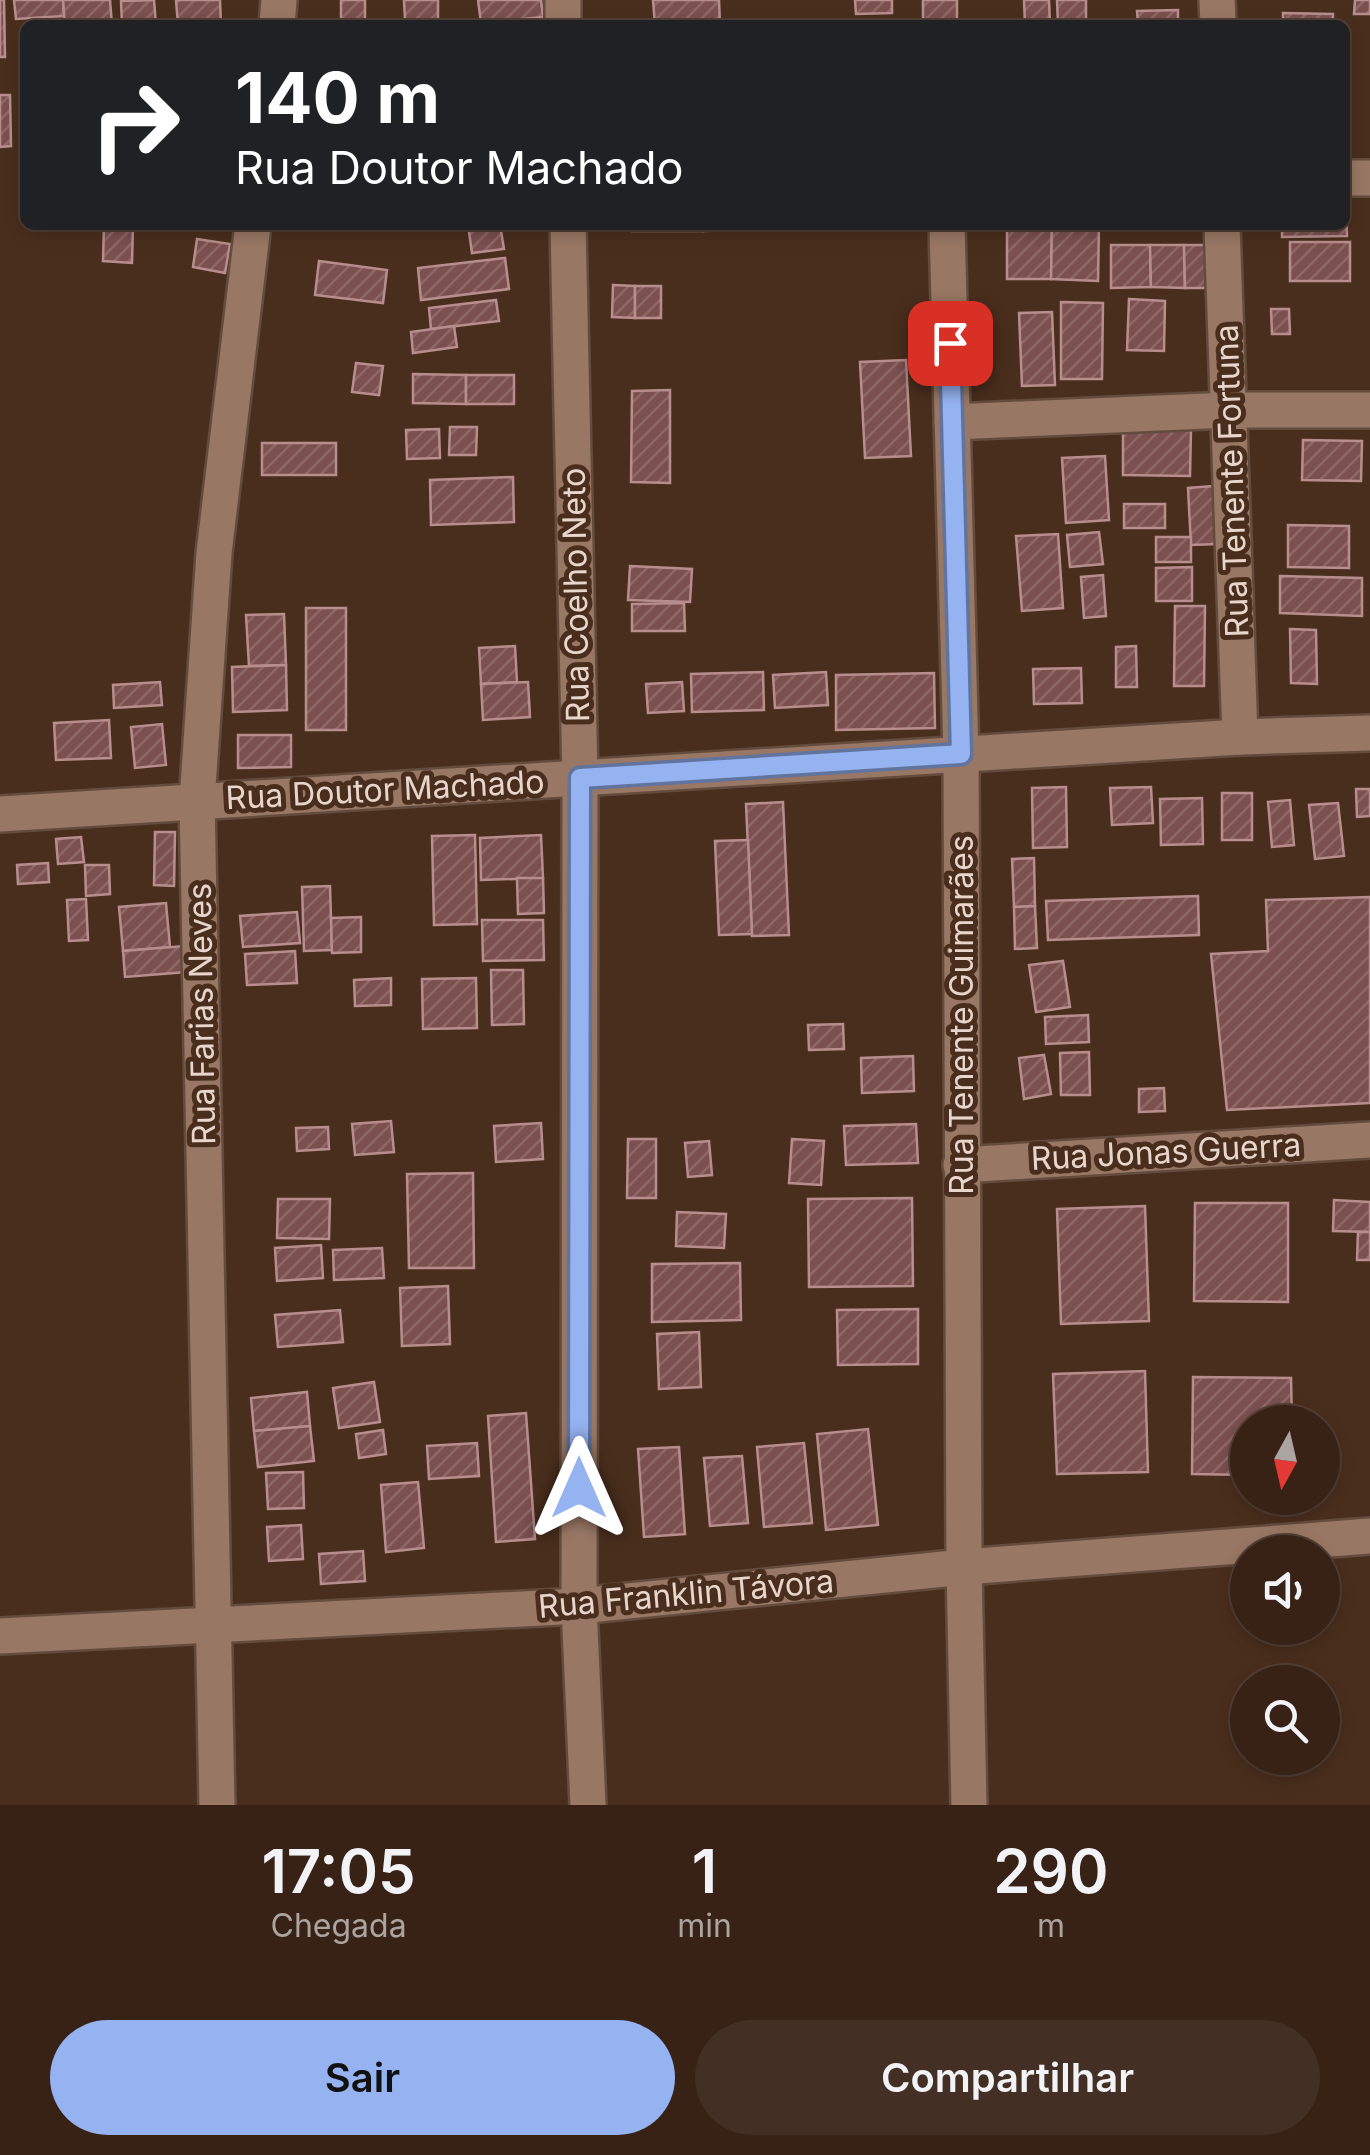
<!DOCTYPE html>
<html lang="pt">
<head>
<meta charset="utf-8">
<style>
	body { margin:0; font-family:Inter,sans-serif; background:#432f23; color:#f1f3f6; height:100vh; display:flex; flex-direction:column; font-size:38px; white-space:nowrap }
	* { box-sizing:border-box; margin:0 }
	p { font-size:32px; color:#aba4a1 }
	.icon { flex:none; width:55px; height:55px; fill:none; stroke:currentColor; stroke-width:2; stroke-linecap:round; stroke-linejoin:round }
	.map { position:relative; height:1805px; overflow:hidden }
	.panel { display:flex; flex-direction:column; background:#382216; flex:1 }
	.panel>* { flex:none }
	.hud { position:absolute; left:20px; top:20px; width:1330px; height:210px; border-radius:15px; box-shadow:0 5px 15px #0003,0 0 0 2px #523f35; background:#202124; color:#fff; overflow:hidden }
	.needle { width:65px; rotate:188deg }
	.buttons { position:absolute; left:1230px; top:1405px; display:grid; gap:20px }
	.buttons a { display:grid; place-items:center; width:110px; height:110px; border-radius:50%; background:#382216; box-shadow:0 5px 15px #0003,0 0 0 2px #523f35; font-size:50px }
	.pin { position:absolute; display:grid; place-items:center; width:85px; height:85px; color:#fff; margin:-42px; border-radius:20px; box-shadow:0 5px 15px #0006 }
	.me { position:absolute; width:110px; margin:-55px; rotate:0deg; stroke-linejoin:round; filter:drop-shadow(0 0 8px #0008) }
	.turn { display:flex; align-items:center; gap:35px; height:210px; padding:0 50px; font-size:45px }
	.turn .icon { width:130px; height:130px; stroke-width:2.5 }
	.turn b { display:block; font-size:70px; line-height:85px }
	.eta { display:flex; justify-content:space-evenly; align-items:center; height:170px; text-align:center }
	.eta b { font-size:60px; font-weight:600; line-height:70px }
	.button { display:flex; gap:20px; margin-top:auto; padding:20px 50px }
	.button a { flex:1; height:115px; border-radius:60px; background:#95b2f1; color:#111; font-size:40px; font-weight:600; line-height:115px; text-align:center }
	.button a+a { background:#432f23; color:#f1f3f6 }
	.map>svg:first-child { display:block }
</style>
</head>
<body>
<div class="map">
<svg width="1370" height="1805" viewBox="0 0 1370 1805">
	<defs>
		<pattern id="building-hatch" width="6" height="6" patternUnits="userSpaceOnUse" patternTransform="scale(2.5)"><rect width="6" height="6" fill="#7b504f"/><path d="M-1 1l2-2M0 6l6-6M5 7l2-2" fill="none" stroke="#8e6867"/></pattern>
	</defs>
	<rect width="100%" height="100%" fill="#4a2e1d"/>
	<g fill="url(#building-hatch)" stroke="#b78e8d" stroke-width="2.5">
		<polygon points="0,0 4,0 5,57 0,57"/>
		<polygon points="14,0 63,0 64,16 16,19"/>
		<polygon points="63,0 110,0 112,25 65,25"/>
		<polygon points="154,0 156,25 122,25 121,1"/>
		<polygon points="176,0 220,0 221,25 178,25"/>
		<rect x="341" y="0" width="24" height="25"/>
		<polygon points="404,0 438,0 438,19 405,20"/>
		<polygon points="478,0 541,0 543,17 481,23"/>
		<polygon points="653,0 719,0 720,25 655,25"/>
		<polygon points="855,0 892,0 892,13 856,14"/>
		<polygon points="923,0 957,0 957,20 923,19"/>
		<polygon points="1024,0 1049,0 1050,25 1025,25"/>
		<polygon points="1057,0 1086,0 1086,25 1058,25"/>
		<polygon points="1355,0 1370,0 1370,14 1354,14"/>
		<polygon points="1178,10 1178,25 1138,25 1137,11"/>
		<polygon points="1283,13 1333,14 1333,25 1283,25"/>
		<polygon points="0,95 10,95 11,146 0,147"/>
		<polygon points="1346,201 1347,236 1282,237 1282,225 1345,225"/>
		<polygon points="104,225 133,225 132,263 103,261"/>
		<polygon points="468,225 500,225 504,249 472,253"/>
		<rect x="632" y="225" width="71" height="6"/>
		<polygon points="703,225 748,225 748,230 703,231"/>
		<polygon points="811,225 904,225 904,228 811,227"/>
		<polygon points="1007,225 1052,225 1051,279 1007,279"/>
		<polygon points="1052,225 1099,225 1098,281 1051,279"/>
		<polygon points="197,239 230,244 225,273 193,267"/>
		<rect x="1290" y="242" width="60" height="39"/>
		<polygon points="1111,245 1150,245 1151,287 1111,288"/>
		<polygon points="1150,245 1184,245 1185,288 1151,287"/>
		<polygon points="1184,245 1213,245 1214,288 1185,288"/>
		<polygon points="505,258 509,289 421,300 418,268"/>
		<polygon points="319,261 387,270 383,303 315,295"/>
		<polygon points="613,285 635,286 635,318 612,317"/>
		<rect x="635" y="286" width="26" height="32"/>
		<polygon points="1129,299 1165,301 1164,351 1127,350"/>
		<polygon points="496,300 499,321 431,329 429,308"/>
		<polygon points="1061,302 1103,303 1102,379 1061,379"/>
		<polygon points="1271,309 1289,309 1290,334 1272,334"/>
		<polygon points="1052,312 1055,385 1022,386 1019,313"/>
		<polygon points="454,326 457,347 413,353 411,332"/>
		<polygon points="906,360 911,456 865,458 860,362"/>
		<polygon points="356,363 383,366 379,395 352,392"/>
		<polygon points="413,374 466,375 466,404 413,403"/>
		<rect x="466" y="375" width="48" height="29"/>
		<polygon points="670,390 670,483 631,482 632,391"/>
		<polygon points="450,427 477,427 476,455 449,455"/>
		<polygon points="439,429 440,458 407,459 406,430"/>
		<polygon points="1123,429 1191,429 1190,476 1123,475"/>
		<polygon points="1303,440 1362,441 1361,481 1302,480"/>
		<rect x="262" y="443" width="74" height="32"/>
		<polygon points="1105,456 1109,520 1066,523 1062,458"/>
		<polygon points="513,477 514,522 431,525 430,480"/>
		<polygon points="1213,486 1217,544 1191,545 1188,488"/>
		<rect x="1124" y="504" width="41" height="24"/>
		<polygon points="1288,525 1349,526 1349,568 1288,567"/>
		<polygon points="1099,532 1103,564 1070,567 1067,535"/>
		<polygon points="1058,534 1063,608 1022,611 1016,536"/>
		<rect x="1156" y="537" width="35" height="25"/>
		<polygon points="630,566 692,569 690,602 628,600"/>
		<polygon points="1192,567 1192,601 1156,601 1156,568"/>
		<polygon points="1103,575 1106,616 1084,618 1081,577"/>
		<polygon points="1280,576 1362,578 1362,616 1280,613"/>
		<polygon points="684,603 685,631 632,631 632,604"/>
		<polygon points="1175,606 1205,606 1204,686 1174,686"/>
		<rect x="306" y="608" width="40" height="122"/>
		<polygon points="284,614 286,665 249,666 246,615"/>
		<polygon points="1290,629 1316,630 1317,684 1291,683"/>
		<polygon points="515,646 517,682 481,684 479,648"/>
		<polygon points="1136,646 1137,687 1116,687 1116,647"/>
		<polygon points="286,665 287,710 233,712 232,667"/>
		<polygon points="1081,668 1082,703 1034,704 1033,669"/>
		<polygon points="763,672 764,710 692,712 691,674"/>
		<polygon points="826,672 828,705 775,708 773,675"/>
		<polygon points="934,673 935,728 836,730 836,675"/>
		<polygon points="160,682 162,705 114,708 113,685"/>
		<polygon points="528,682 530,717 483,720 481,684"/>
		<polygon points="682,682 684,711 648,713 646,684"/>
		<polygon points="109,720 111,758 56,760 54,723"/>
		<polygon points="162,724 166,765 135,768 131,727"/>
		<polygon points="238,735 291,735 291,767 238,768"/>
		<polygon points="1066,787 1067,847 1033,848 1032,788"/>
		<polygon points="1151,787 1153,823 1112,825 1110,788"/>
		<polygon points="1356,789 1370,789 1370,816 1357,817"/>
		<rect x="1222" y="793" width="30" height="47"/>
		<polygon points="1202,798 1203,844 1161,845 1160,799"/>
		<polygon points="1290,800 1294,845 1272,847 1268,802"/>
		<polygon points="783,802 789,935 752,936 746,804"/>
		<polygon points="1338,803 1344,856 1315,859 1309,805"/>
		<polygon points="155,832 175,832 174,886 154,885"/>
		<polygon points="475,835 477,924 434,925 432,836"/>
		<polygon points="541,835 543,878 481,880 480,838"/>
		<polygon points="81,837 84,862 58,864 56,839"/>
		<polygon points="748,840 752,934 719,935 715,841"/>
		<polygon points="1034,858 1035,906 1014,907 1012,859"/>
		<polygon points="48,863 49,882 18,884 17,865"/>
		<polygon points="85,865 109,865 110,894 86,896"/>
		<polygon points="517,878 543,878 544,913 518,914"/>
		<polygon points="330,886 332,950 304,951 302,887"/>
		<polygon points="1198,896 1199,935 1048,940 1046,901"/>
		<polygon points="1370,897 1370,1103 1227,1110 1211,954 1268,951 1266,900"/>
		<polygon points="86,899 88,940 69,941 67,900"/>
		<polygon points="166,903 170,947 123,951 119,907"/>
		<polygon points="1035,906 1037,948 1015,949 1014,907"/>
		<polygon points="297,912 300,943 243,947 240,916"/>
		<polygon points="361,917 361,952 332,953 331,918"/>
		<polygon points="482,920 543,920 544,960 483,961"/>
		<polygon points="184,946 186,972 125,977 123,951"/>
		<polygon points="295,951 297,983 247,985 245,954"/>
		<polygon points="1063,961 1070,1007 1036,1012 1029,965"/>
		<polygon points="491,970 523,970 524,1024 492,1025"/>
		<polygon points="391,978 391,1005 355,1006 354,980"/>
		<polygon points="476,978 477,1028 423,1029 422,979"/>
		<polygon points="1088,1015 1089,1042 1046,1044 1045,1017"/>
		<polygon points="843,1024 844,1049 809,1050 808,1025"/>
		<polygon points="1089,1052 1090,1095 1061,1095 1060,1053"/>
		<polygon points="1044,1055 1051,1094 1024,1099 1019,1058"/>
		<polygon points="913,1056 914,1091 862,1093 861,1058"/>
		<polygon points="1164,1088 1165,1111 1139,1112 1139,1089"/>
		<polygon points="391,1121 394,1152 355,1155 352,1124"/>
		<polygon points="541,1123 543,1159 496,1162 494,1126"/>
		<polygon points="916,1124 918,1163 846,1165 844,1126"/>
		<polygon points="328,1127 329,1149 297,1151 296,1128"/>
		<polygon points="628,1139 656,1139 656,1198 627,1198"/>
		<polygon points="792,1139 824,1141 821,1185 789,1183"/>
		<polygon points="709,1141 712,1175 688,1177 685,1143"/>
		<polygon points="473,1173 474,1268 409,1268 407,1174"/>
		<polygon points="912,1198 913,1286 809,1287 808,1199"/>
		<polygon points="278,1199 330,1199 329,1239 277,1238"/>
		<polygon points="1334,1200 1370,1202 1370,1232 1333,1231"/>
		<polygon points="1195,1203 1288,1203 1288,1302 1194,1301"/>
		<polygon points="1145,1206 1149,1321 1061,1324 1057,1209"/>
		<polygon points="677,1212 726,1214 724,1248 676,1246"/>
		<polygon points="1358,1232 1370,1232 1370,1260 1357,1260"/>
		<polygon points="321,1245 323,1278 277,1281 275,1248"/>
		<polygon points="382,1248 384,1278 334,1280 333,1250"/>
		<polygon points="740,1263 741,1320 652,1322 652,1264"/>
		<polygon points="448,1286 450,1344 402,1346 400,1288"/>
		<polygon points="918,1309 918,1364 838,1365 837,1310"/>
		<polygon points="340,1310 343,1342 278,1347 275,1315"/>
		<polygon points="699,1332 701,1387 659,1389 657,1334"/>
		<polygon points="1145,1371 1148,1472 1057,1474 1053,1374"/>
		<polygon points="1193,1377 1291,1378 1292,1422 1248,1422 1248,1475 1192,1474"/>
		<polygon points="374,1382 380,1422 339,1428 333,1388"/>
		<polygon points="307,1392 310,1426 254,1431 251,1398"/>
		<polygon points="526,1413 535,1539 496,1542 488,1416"/>
		<polygon points="310,1426 314,1461 258,1467 254,1431"/>
		<polygon points="868,1429 878,1525 826,1530 817,1434"/>
		<polygon points="383,1430 386,1454 359,1458 356,1434"/>
		<polygon points="477,1443 479,1476 429,1479 427,1446"/>
		<polygon points="804,1443 812,1523 764,1527 757,1447"/>
		<polygon points="679,1447 685,1534 644,1537 638,1449"/>
		<polygon points="742,1456 748,1523 710,1526 704,1458"/>
		<polygon points="303,1472 304,1508 268,1509 266,1473"/>
		<polygon points="418,1482 424,1548 386,1552 381,1485"/>
		<polygon points="301,1525 303,1559 269,1561 267,1527"/>
		<polygon points="363,1551 365,1581 321,1584 319,1554"/>
	</g>
	<g fill="none" stroke-linecap="round" stroke-linejoin="round">
		<g stroke="#634c3d" stroke-width="40">
			<g id="minor">
				<polyline points="563,0 563,25"/>
				<polyline points="1217,0 1218,25"/>
				<polyline points="277,25 279,0"/>
				<polyline points="1345,178 1370,178"/>
				<polyline points="568,225 580,778 579,1606 588,1805"/>
				<polyline points="947,225 961,754 964,1567 969,1805"/>
				<polyline points="1222,225 1240,737"/>
				<polyline points="952,422 1229,410 1370,410"/>
				<polyline points="0,814 1240,737 1370,733"/>
				<polyline points="961,1165 1370,1140"/>
				<polyline points="0,1636 579,1606 964,1567 1370,1536"/>
				<polyline points="217,1805 197,801 214,553 253,225"/>
			</g>
		</g>
		<use href="#minor" stroke="#987764" stroke-width="35"/>
	</g>
	<g fill="none" stroke-linecap="round" stroke-linejoin="round">
		<g stroke="#61749d" stroke-width="25">
			<polyline id="route" points="579,1488 580,778 961,754 950,343"/>
		</g>
		<use href="#route" stroke="#95b2f1" stroke-width="18"/>
	</g>
	<g text-anchor="middle" stroke-width="10" stroke-linejoin="round" paint-order="stroke">
		<g font-size="32" fill="#e8d6cc" stroke="#4a2e1d">
			<text transform="translate(1232 481) rotate(-92)" y="11">Rua Tenente Fortuna</text>
			<text transform="translate(576 595) rotate(-91)" y="11">Rua Coelho Neto</text>
			<text transform="translate(385 790) rotate(-3)" y="11">Rua Doutor Machado</text>
			<text transform="translate(202 1014) rotate(-91)" y="11">Rua Farias Neves</text>
			<text transform="translate(962 1015) rotate(-90)" y="11">Rua Tenente Guimarães</text>
			<text transform="translate(1166 1152) rotate(-3)" y="11">Rua Jonas Guerra</text>
			<text transform="translate(686 1594) rotate(-5)" y="11">Rua Franklin Távora</text>
		</g>
	</g>
</svg>
<div class="buttons">
<a><svg class="needle" viewBox="-14 -14 28 28"><path d="M0-13l5 13h-10z" fill="#e53935"/><path d="M0 13l5-13h-10z" fill="#aba4a1"/></svg></a>
<a><svg class="icon" aria-label="sound" viewBox="0 0 24 24"><path d="M4 9h4l5-4v14l-5-4H4zM17 9q2 3 0 6"/></svg></a>
<a><svg class="icon" aria-label="search" viewBox="0 0 24 24"><circle cx="10" cy="10" r="6"/><path d="M15 15l6 6"/></svg></a>
</div>
<div class="pin" style="left:950px;top:343px;background:#d93025"><svg class="icon" aria-label="arrive" viewBox="0 0 24 24"><path d="M6 21V4h12l-3 4 3 4H6"/></svg></div>
<svg class="me" style="left:579px;top:1488px" viewBox="-20 -20 40 40"><path d="M0-17L14 15 0 8-14 15z" fill="#95b2f1" stroke="#fff" stroke-width="4"/></svg>
<div class="hud">
<div class="turn"><svg class="icon" aria-label="right" viewBox="0 0 24 24"><path d="M7 20v-9h11M14 6l5 5-5 5"/></svg><div><b>140 m</b>Rua Doutor Machado</div></div>
</div>
</div>
<section class="panel">
<div class="eta">
<div><b>17:05</b><p>Chegada</p></div>
<div><b>1</b><p>min</p></div>
<div><b>290</b><p>m</p></div>
</div>
<div class="button"><a>Sair</a><a>Compartilhar</a></div>
</section>
</body>
</html>
